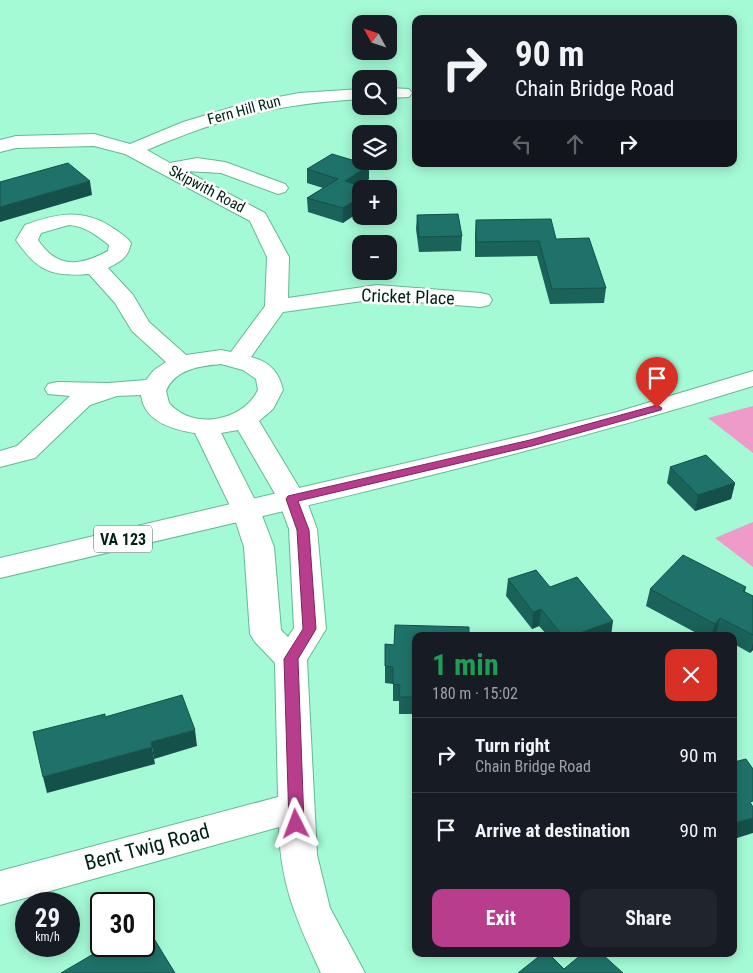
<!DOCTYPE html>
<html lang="en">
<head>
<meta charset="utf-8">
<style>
	body { margin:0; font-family:"Roboto Condensed",sans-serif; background:#20242c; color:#f1f3f6; height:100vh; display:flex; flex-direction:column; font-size:19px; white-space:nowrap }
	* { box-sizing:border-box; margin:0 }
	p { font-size:16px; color:#9ea1a6 }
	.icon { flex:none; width:28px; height:28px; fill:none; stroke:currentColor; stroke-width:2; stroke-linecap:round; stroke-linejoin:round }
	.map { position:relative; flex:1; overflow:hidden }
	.sheet { position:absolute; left:412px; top:632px; width:325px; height:325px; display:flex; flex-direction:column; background:#171b24; border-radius:10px; box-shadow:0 2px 12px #0003 }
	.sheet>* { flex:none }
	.hud { position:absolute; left:412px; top:15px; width:325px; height:152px; border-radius:10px; box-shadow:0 2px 12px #0003; background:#171b24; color:#f1f3f6; overflow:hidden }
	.needle { width:32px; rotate:310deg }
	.tools { position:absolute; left:352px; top:15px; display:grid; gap:10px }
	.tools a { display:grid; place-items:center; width:45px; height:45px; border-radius:10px; background:#171b24; box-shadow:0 2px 12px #0003; font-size:25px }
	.speed { position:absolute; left:15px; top:892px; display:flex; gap:10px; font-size:25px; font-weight:700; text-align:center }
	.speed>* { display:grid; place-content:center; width:65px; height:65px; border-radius:50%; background:#171b24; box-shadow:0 2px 12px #0003; line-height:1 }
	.speed small { font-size:12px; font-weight:400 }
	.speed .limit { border:2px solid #111; border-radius:8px; background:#fff; color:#111 }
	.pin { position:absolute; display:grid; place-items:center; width:42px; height:42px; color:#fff; margin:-51px -21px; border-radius:50% 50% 50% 0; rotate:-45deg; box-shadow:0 0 5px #0007 }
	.pin .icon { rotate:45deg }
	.me { position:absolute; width:55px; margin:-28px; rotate:357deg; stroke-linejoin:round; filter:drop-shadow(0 0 4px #0008) }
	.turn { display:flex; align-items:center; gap:18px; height:105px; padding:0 20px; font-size:22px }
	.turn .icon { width:65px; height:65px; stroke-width:2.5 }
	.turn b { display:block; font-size:35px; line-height:42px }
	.lanes { display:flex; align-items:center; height:48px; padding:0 20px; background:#0003; justify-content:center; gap:25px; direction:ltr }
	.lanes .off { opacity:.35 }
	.round { display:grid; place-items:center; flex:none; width:52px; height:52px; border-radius:10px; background:#20242c }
	.head { display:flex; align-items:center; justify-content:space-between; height:85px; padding:0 20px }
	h1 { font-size:30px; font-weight:700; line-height:38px; color:#1e9e55 }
	.button { display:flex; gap:10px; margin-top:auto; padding:10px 20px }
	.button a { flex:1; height:58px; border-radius:10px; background:#b93d8d; color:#fff; font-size:20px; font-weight:700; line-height:58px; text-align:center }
	.button a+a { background:#20242c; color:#f1f3f6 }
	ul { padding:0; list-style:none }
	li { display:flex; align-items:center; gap:15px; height:75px; padding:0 20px; border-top:1px solid #363941 }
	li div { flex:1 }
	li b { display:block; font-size:19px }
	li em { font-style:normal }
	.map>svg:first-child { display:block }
</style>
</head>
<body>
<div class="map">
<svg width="753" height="973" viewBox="0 0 753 973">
	<rect width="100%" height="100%" fill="#a3fad4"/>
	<g fill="#ee9bca">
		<polygon points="753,406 753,453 708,418"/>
		<polygon points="753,522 753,567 715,538"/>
	</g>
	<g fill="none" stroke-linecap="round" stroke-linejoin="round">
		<g stroke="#63b995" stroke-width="2">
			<g id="minor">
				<polygon points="389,88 409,89 412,93 409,97 389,98"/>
				<path d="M361,89V99C278,104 223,117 147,150L170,163L197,158L225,162L285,184L288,188L285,192L278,194L221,173L186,171L265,213L289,257L288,298L377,285L481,293L489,295L492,300L489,305L481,307L377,299L283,312L251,357C270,362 279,372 283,390L273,409L259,421L306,499L317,529L326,629L307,660L317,855L330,908L365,973H321L320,971C297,920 280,885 279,827L0,905V871L278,797L275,663L255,642L250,634L244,547L232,510L195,433C174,430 144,422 141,395L117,396L90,405L35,458L0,467V451L17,446L70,396L48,394L45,389L48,384L57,382L108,383L146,380L154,370L166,362L132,331L115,303L89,274C52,277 37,271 16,240L25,225C55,214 81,208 110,226C117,231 126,236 131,243C128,258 121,261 108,268L133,295L149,322L186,355L221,350L231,352L265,306L267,257L250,221L125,154L94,146L16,148L0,152V140L16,136L94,134L130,144L183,122L243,104L299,93ZM69,225C85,226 96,235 109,245L108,251C80,266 57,269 38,240L41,233ZM221,364L243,370L256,379L258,390C243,421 193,431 169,403L166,391C175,369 200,366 221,364ZM238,430L278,499L289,529L294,628L288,637L281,630L274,547L260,510L221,433Z"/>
			</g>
		</g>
		<g stroke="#63b995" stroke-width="2">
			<path id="major" d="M753,371V386C505,463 252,518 0,578V558L530,434L617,412Z"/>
		</g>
		<use href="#minor" fill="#fff" fill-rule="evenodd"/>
		<use href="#major" fill="#fff" fill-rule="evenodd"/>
	</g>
	<g fill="#1b625a">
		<polygon points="307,169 369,179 359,186 343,223 308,212 307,198 323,188 307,183"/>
		<polygon points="417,215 462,236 461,251 419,252 416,229"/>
		<polygon points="476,220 556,239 606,288 604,303 550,304 537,256 475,257 475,235"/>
		<polygon points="670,467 735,483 731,499 695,511 667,483"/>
		<polygon points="508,579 550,587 611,636 548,636 539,626 532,629 506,596"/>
		<polygon points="746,587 745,592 753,596 753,650 750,653 734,644 734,636 720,636 716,634 714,636 702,636 646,606 650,589"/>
		<polygon points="416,636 416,714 399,714 399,701 393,701 393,684 385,683 385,644 394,645"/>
	</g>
	<g fill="#16504a">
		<polygon points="369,165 369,179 345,195 345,181"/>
		<polygon points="90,181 92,195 0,222 0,207"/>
		<polygon points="361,197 361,211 343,223 343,208"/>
		<polygon points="735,483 731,499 695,511 698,495"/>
		<polygon points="541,609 539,626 532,629 533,612"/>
		<polygon points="720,618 716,634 714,636 711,636 715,624"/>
		<polygon points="613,621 611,636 572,636"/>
		<polygon points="753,643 753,650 750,653"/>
		<polygon points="195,730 197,746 154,759 151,742"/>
		<polygon points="152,747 155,764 47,793 43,777"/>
		<polygon points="753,818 753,833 734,839 734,823"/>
	</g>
	<g fill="#1f7269" stroke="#16504a">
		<polygon points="332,154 369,165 345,181 369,189 361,189 361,197 343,208 307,198 338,179 307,169"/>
		<polygon points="68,163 90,181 0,207 0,182"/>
		<polygon points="458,214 462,236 419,237 417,215"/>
		<polygon points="551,219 556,239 589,238 606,288 552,289 539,241 476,242 476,220"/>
		<polygon points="706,455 735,483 698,495 670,467"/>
		<polygon points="683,555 746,587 743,591 753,596 753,635 720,618 715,624 650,589"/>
		<polygon points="536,570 550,587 577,577 613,621 572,636 563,636 541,609 533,612 508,579"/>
		<polygon points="395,625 469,627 469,636 416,636 416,697 399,697 400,685 393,684 393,667 385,666 385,644 394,645"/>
		<polygon points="182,695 195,730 151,742 152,747 43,777 33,732 105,714 105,717"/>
		<polygon points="746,759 753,769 753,801 750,802 753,807 753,818 734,823 734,762"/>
		<polygon points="144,924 145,924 175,973 61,973 107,946 144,946"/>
		<polygon points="542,954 549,954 564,969 582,954 602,954 623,973 518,973"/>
	</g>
	<polygon fill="#b93d8d" stroke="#78285c" points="657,405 662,408 661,410 532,446 298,501 309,530 316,629 298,659 304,824 302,828 296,830 291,828 289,824 284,659 303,629 297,530 286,499 288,496 530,440"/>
	<g text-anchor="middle" stroke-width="5" stroke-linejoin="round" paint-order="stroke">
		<g font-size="15" fill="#002215" stroke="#fff">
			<text transform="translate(244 110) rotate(-15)" y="5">Fern Hill Run</text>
			<text transform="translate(207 189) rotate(28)" y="5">Skipwith Road</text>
		</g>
		<rect fill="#fff" stroke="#4c645b" stroke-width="1" x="94" y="525.5" width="58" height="27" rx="4"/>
		<g font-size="16" font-weight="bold" fill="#002215">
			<text x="123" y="545">VA 123</text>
		</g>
		<g font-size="18" fill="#002215" stroke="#fff">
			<text transform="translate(408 297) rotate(2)" y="6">Cricket Place</text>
		</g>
		<g font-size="21" fill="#002215" stroke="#fff">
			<text transform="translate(147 847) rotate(-15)" y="7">Bent Twig Road</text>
		</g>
	</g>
</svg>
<div class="tools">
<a><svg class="needle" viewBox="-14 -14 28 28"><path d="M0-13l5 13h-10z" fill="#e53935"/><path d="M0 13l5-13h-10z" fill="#9ea1a6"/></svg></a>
<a><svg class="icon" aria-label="search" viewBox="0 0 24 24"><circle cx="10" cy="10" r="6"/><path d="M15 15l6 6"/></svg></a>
<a><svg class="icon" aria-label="layers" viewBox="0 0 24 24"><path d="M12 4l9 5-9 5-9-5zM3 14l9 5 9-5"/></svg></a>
<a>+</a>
<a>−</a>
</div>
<div class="speed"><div>29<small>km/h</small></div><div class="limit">30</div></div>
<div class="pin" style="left:657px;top:408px;background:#d93025"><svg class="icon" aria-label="arrive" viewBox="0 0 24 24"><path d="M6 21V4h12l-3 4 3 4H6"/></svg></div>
<svg class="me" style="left:296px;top:824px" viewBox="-20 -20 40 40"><path d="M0-17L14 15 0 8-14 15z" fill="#b93d8d" stroke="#fff" stroke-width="4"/></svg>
<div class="hud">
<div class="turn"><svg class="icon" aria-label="right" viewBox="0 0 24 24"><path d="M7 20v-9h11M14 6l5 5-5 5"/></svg><div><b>90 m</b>Chain Bridge Road</div></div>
<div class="lanes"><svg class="icon off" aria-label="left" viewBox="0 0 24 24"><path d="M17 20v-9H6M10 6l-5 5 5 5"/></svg><svg class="icon off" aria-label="ahead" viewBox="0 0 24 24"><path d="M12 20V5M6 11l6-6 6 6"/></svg><svg class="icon" aria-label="right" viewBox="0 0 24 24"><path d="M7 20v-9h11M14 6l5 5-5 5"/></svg></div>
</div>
<section class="sheet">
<div class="head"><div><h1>1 min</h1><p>180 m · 15:02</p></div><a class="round" style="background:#d93025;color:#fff"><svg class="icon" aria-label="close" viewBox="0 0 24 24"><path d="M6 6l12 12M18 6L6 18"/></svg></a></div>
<ul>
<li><svg class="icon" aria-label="right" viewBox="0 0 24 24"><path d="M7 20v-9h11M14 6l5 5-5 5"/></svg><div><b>Turn right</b><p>Chain Bridge Road</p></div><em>90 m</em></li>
<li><svg class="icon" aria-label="arrive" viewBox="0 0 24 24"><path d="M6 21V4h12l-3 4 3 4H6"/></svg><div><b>Arrive at destination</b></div><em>90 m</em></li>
</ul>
<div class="button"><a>Exit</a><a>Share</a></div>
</section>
</div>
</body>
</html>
